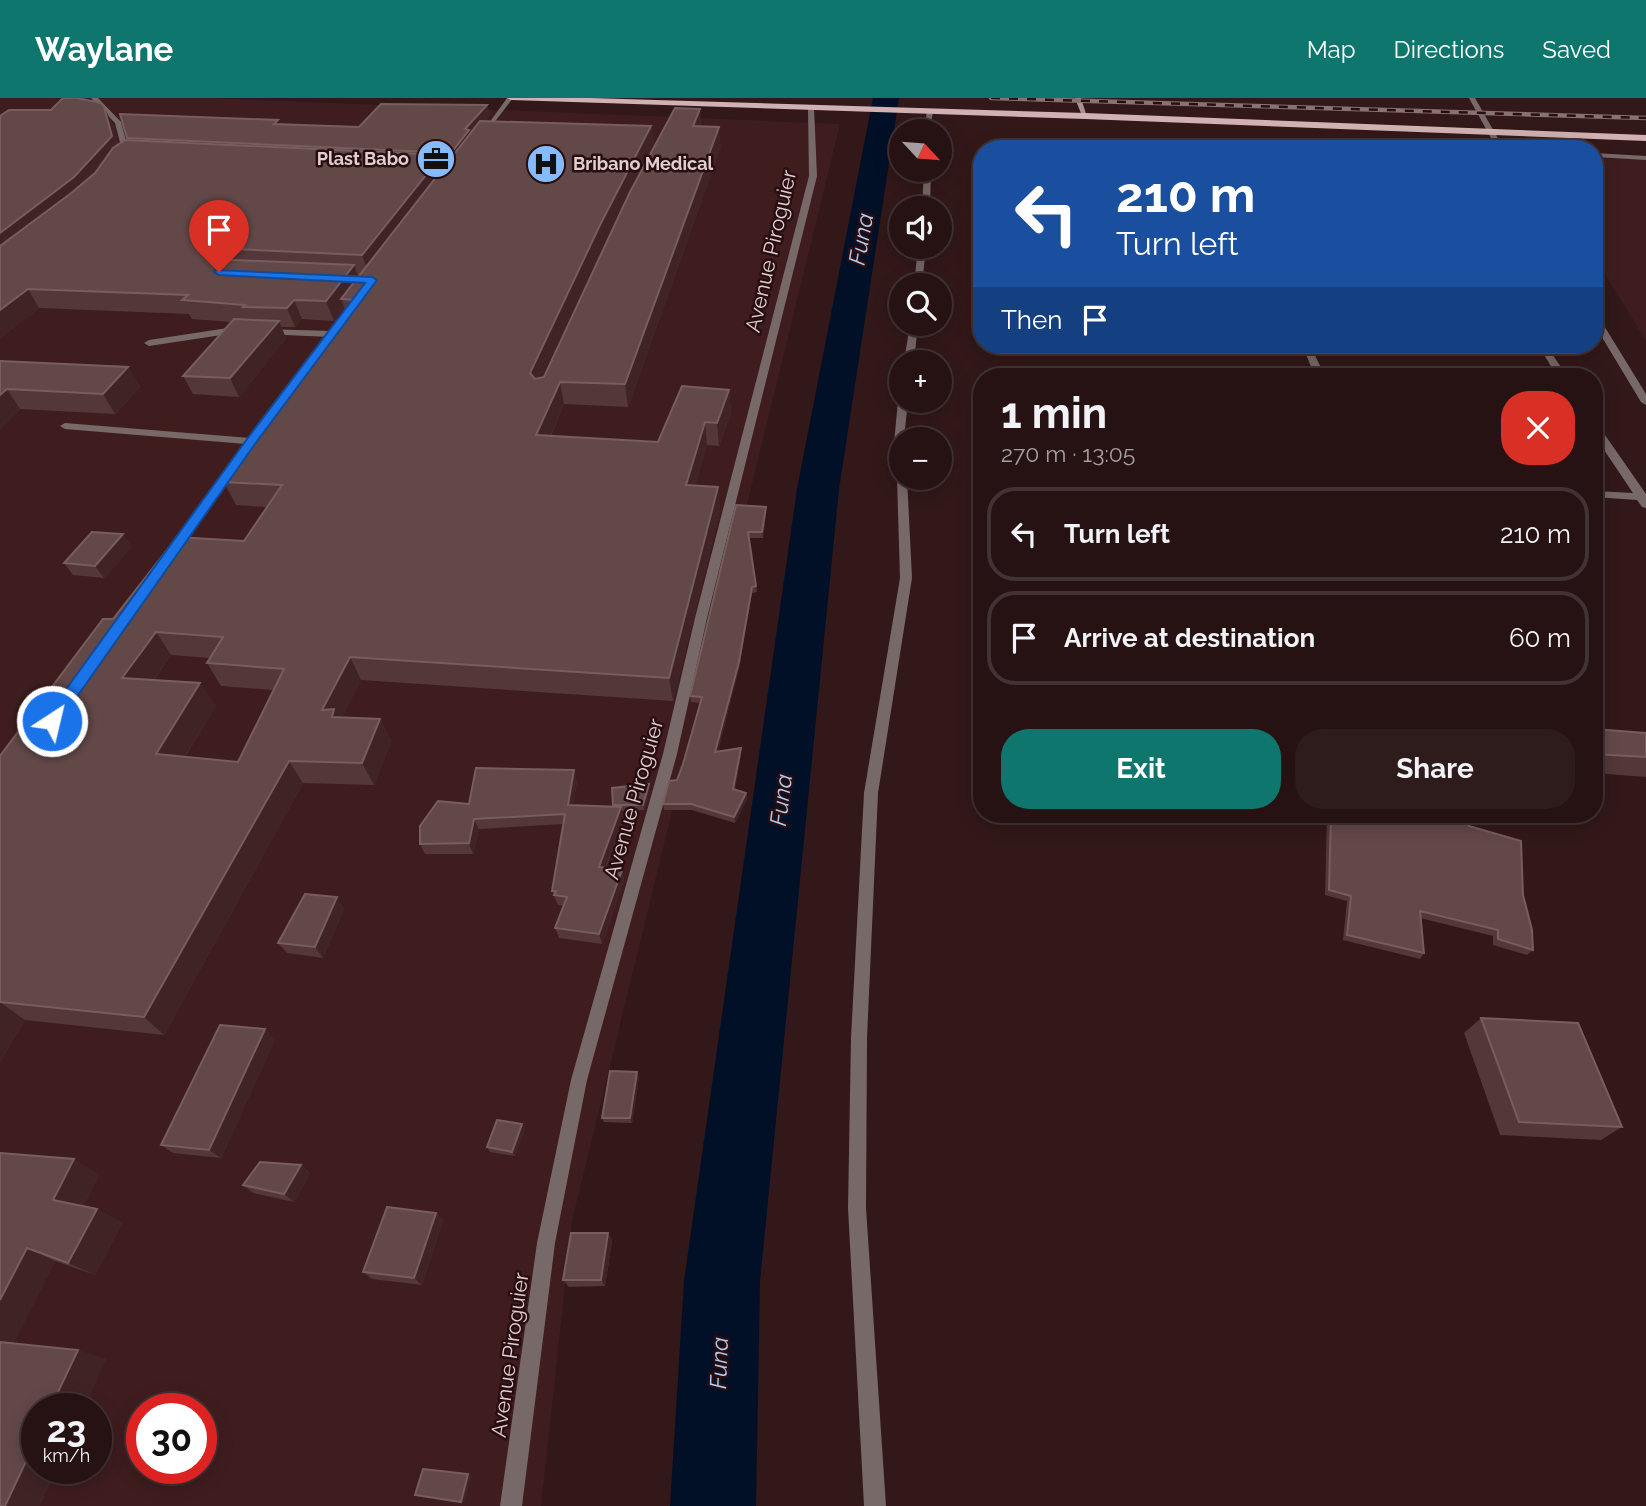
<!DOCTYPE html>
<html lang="en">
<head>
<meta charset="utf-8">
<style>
	body { margin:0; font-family:Raleway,sans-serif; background:#2e1b1c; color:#f1f3f6; height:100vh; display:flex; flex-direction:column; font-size:26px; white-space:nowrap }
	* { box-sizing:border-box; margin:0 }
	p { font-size:23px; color:#a49ea0 }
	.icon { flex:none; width:38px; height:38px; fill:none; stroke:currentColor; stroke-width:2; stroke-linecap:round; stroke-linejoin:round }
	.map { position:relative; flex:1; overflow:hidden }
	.panel { position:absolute; left:973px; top:270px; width:630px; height:455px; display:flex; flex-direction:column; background:#261213; border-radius:28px; box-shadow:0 4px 18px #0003,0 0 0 2px #423233 }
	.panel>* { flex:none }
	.top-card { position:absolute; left:973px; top:42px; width:630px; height:214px; border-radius:28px; box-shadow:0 4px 18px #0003,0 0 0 2px #423233; background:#1a4fa0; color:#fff; overflow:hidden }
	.needle { width:46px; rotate:116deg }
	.fabs { position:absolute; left:889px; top:21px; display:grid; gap:14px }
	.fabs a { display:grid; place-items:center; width:63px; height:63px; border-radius:50%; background:#261213; box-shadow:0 4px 18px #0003,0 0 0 2px #423233; font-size:35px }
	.speed { position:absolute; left:21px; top:1295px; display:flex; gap:14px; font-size:35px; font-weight:700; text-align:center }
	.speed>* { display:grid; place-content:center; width:91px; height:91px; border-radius:50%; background:#261213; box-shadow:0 4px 18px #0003,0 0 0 2px #423233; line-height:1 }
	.speed small { font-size:18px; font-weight:400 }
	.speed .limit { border:10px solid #d22; background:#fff; color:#111 }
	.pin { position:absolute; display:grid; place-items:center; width:60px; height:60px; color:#fff; margin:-72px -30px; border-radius:50% 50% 50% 0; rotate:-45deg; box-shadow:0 0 7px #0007 }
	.pin .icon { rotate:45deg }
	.me { position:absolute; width:77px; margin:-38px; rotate:35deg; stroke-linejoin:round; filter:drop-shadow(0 0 5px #0008) }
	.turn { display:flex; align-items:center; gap:24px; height:147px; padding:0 28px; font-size:32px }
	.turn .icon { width:91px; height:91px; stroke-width:2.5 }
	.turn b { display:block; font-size:49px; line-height:60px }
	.then { display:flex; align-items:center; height:66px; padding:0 28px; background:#0003; gap:14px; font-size:26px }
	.round { display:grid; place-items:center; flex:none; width:74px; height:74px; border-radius:28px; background:#2e1b1c }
	.overview { display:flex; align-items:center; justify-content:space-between; height:119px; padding:0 28px }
	h1 { font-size:42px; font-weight:700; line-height:52px }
	.action { display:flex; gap:14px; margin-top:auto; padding:14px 28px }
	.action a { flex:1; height:80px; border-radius:28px; background:#0f766e; color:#fff; font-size:28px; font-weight:700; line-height:80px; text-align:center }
	.action a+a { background:#2e1b1c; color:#f1f3f6 }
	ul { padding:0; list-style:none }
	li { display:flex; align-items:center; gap:21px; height:94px; margin:0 14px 10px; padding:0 14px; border:4px solid #423233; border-radius:28px }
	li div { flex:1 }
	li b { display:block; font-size:26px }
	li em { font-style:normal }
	header { display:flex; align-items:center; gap:42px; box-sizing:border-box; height:98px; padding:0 35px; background:#0f766e; color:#fff }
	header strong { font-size:33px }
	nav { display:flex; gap:38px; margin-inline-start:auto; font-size:24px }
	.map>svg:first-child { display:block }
</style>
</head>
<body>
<header>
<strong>Waylane</strong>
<nav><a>Map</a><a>Directions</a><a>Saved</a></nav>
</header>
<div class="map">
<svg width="1646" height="1408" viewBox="0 0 1646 1408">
	<rect width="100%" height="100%" fill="#321819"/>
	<g fill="#3f1d1f" fill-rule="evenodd">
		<path d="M0,0H210L840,26L572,1123L541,1408H0ZM37,1311H96V1370H37ZM142,1311H201V1370H142Z"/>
		<polygon points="1594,60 1646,62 1646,243 1594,158"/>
	</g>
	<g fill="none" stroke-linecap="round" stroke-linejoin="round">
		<polygon fill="#011026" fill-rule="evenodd" points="873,0 899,0 839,391 760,1183 756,1408 670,1408 684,1183 797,391"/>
		<g fill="#786969" fill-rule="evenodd">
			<polygon points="91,0 98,0 121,24 130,58 123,56 115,25"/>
			<polygon points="507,0 513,0 483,39 479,39"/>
			<polygon points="1469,0 1475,0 1504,51 1497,51"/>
			<polygon points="811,8 814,10 817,78 707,520 677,656 587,982 555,1145 522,1408 500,1408 537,1145 571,982 663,656 695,520 809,78 808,10"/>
			<polygon points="930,11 933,13 930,33 924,33 927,13"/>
			<polygon points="1266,44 1360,49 1363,51 1264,47"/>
			<polygon points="1594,55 1646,58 1646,62 1594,59"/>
			<polygon points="924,72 931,72 930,110 922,110"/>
			<polygon points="918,149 926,149 922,187 914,187"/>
			<polygon points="1594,215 1598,218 1646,296 1646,307 1641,304 1594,226"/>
			<polygon points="910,226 918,226 914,264 904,264"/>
			<polygon points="228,230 242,230 247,233 242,236 228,236 149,248 144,245 149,242"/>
			<polygon points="265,231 331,233 336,236 331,239 262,236 260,234"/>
			<polygon points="320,245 328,247 176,457 172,458 166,454 246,346 65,331 60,328 65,325 250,340"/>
			<polygon points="1302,247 1310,247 1325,278 1315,278"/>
			<polygon points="1538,247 1546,247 1567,278 1557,278"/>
			<polygon points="901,301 901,303 908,303 904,341 901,341 901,372 896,369 894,345 898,303"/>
			<polygon points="1594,326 1598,327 1646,396 1646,410 1642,409 1637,402 1594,399 1594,393 1633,395 1594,337"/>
			<polygon points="901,377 901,380 907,380 912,480 878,695 867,940 866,1110 886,1408 864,1408 848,1110 851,940 864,695 900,480 897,380"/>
		</g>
		<polygon fill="#aa9292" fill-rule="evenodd" points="1075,0 1081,0 1087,19 1082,18"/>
		<polygon fill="#d1b1b2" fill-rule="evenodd" points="507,0 590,0 1085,15 1646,37 1646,43 1085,21 511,2"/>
		<g stroke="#887272" stroke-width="4.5">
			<polyline id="rail" points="991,0 1646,20"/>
		</g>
		<use href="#rail" stroke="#280e10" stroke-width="2.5" stroke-dasharray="9" stroke-linecap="butt"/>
	</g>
	<g fill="#543738" fill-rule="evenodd">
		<path d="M487,7L490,17L485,23L651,28L654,48L640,75L702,28L721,48L628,309L564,306L551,338L658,344L729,292L731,315L719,348L707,347L695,388L718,389L720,412L673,603L361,582L342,619L380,621L391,643L374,687L303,685L164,937L25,922L0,964V658L113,521L244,443L267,409L236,407L224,384L346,214L344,209L334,223L302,221L295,229H281L286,240L239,299L193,296L183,278L231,224L192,221L189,216L39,210L0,240V18L113,26L118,47L128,42L120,16L280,26L359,29ZM621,113L564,236L603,149ZM171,557L210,560L207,565L221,588L273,592L238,664L185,659L216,607L154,582Z"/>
		<polygon points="0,263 128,269 140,289 115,316 20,311 0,331"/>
		<polygon points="736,407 766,409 766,415 763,440 749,440 757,494 752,495 739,570 718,653 741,650 741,656 735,692 746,695 747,701 735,725 692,712 664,712 663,706 677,682 683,666 701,605 691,604 690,598"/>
		<polygon points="123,436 131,449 104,480 73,477 64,465"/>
		<polygon points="1594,631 1646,635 1646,679 1594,675"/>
		<polygon points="577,683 573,707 614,709 613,707 650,692 644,712 622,713 624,720 606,770 622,772 624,782 602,846 559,840 555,830 564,808 558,807 552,793 563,726 479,731 473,756 425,756 420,746 469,706"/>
		<polygon points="1327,716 1471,716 1469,728 1523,797 1533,852 1527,857 1493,847 1493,838 1420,820 1424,855 1420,861 1343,842 1347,803 1325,797"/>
		<polygon points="344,810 323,860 287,855 278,845"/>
		<polygon points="1481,920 1622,1029 1601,1042 1500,1037 1464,935"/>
		<polygon points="275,941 221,1060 173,1055 161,1047"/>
		<polygon points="639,979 632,1025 604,1024 602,1020"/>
		<polygon points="522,1026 525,1031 515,1058 490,1054 487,1049"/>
		<polygon points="0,1055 99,1076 83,1108 97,1111 122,1125 95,1177 55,1163 13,1246 106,1261 37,1370 57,1370 39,1408 0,1408"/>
		<polygon points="301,1067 310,1076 294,1104 253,1095 243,1087"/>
		<polygon points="436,1115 443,1122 422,1187 372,1181 363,1174"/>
		<polygon points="608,1135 612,1143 605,1188 569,1189 563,1182"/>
	</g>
	<g fill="#402425">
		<polygon points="487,7 490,17 471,39 454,65 451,55 465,31"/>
		<polygon points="104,9 113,26 120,55 0,163 0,135"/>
		<polygon points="700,11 702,30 693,28"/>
		<polygon points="651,28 654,48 603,149 536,298 530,275 600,127"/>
		<polygon points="719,29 721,48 628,309 625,286"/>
		<polygon points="442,57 447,74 369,176 362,157"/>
		<polygon points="211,150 219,168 204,155"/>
		<polygon points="354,167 361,186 341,201 344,209 334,223 326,203"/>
		<polygon points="28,191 39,210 0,240 0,212"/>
		<polygon points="294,202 302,221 295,229 287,210"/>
		<polygon points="279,223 286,240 239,299 230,280"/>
		<polygon points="128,269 140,289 115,316 103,296"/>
		<polygon points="560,284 564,306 541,360 536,337"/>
		<polygon points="7,291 20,311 0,331 0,297"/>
		<polygon points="729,292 731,315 719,348 717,325"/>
		<polygon points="705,324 707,347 689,410 686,387"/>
		<polygon points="718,389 720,412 673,603 669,580"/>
		<polygon points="766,409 766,415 763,440 762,434"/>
		<polygon points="123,436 131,449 104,480 95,468"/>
		<polygon points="752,489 752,495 739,570 716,660 715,654"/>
		<polygon points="156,534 171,557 139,603 122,580"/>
		<polygon points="350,559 361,582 341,622 347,633 322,612"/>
		<polygon points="200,585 216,607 173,678 156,656"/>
		<polygon points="380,621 391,643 374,687 362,665"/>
		<polygon points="741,650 741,656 734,697 733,691"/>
		<polygon points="289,663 303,685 164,937 144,919"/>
		<polygon points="574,672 577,683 571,718 568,707"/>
		<polygon points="649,686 650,692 644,712 643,707"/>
		<polygon points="746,695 747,701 735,725 734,719"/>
		<polygon points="621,709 624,720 602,779 599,769"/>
		<polygon points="474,721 479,731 473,756 469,745"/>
		<polygon points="622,772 624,782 602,846 599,836"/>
		<polygon points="337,799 344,810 323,860 315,849"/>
		<polygon points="0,904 25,922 0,964"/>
		<polygon points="265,931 275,941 221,1060 209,1052"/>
		<polygon points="637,974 639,979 632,1025 630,1020"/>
		<polygon points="522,1026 525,1031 515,1058 512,1054"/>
		<polygon points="74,1061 99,1076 79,1116 53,1102"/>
		<polygon points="301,1067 310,1076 294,1104 284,1096"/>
		<polygon points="97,1111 122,1125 95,1177 68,1165"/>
		<polygon points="436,1115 443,1122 422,1187 414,1180"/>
		<polygon points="608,1135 612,1143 605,1188 601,1182"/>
		<polygon points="27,1150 55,1163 10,1253 0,1249 0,1202"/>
		<polygon points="78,1252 106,1261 84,1311 50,1311"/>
		<polygon points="37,1340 37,1370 57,1370 39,1408 5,1408"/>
		<polygon points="468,1376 472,1377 465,1405 461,1404"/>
	</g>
	<g fill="#634848" stroke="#775d5d" stroke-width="2" fill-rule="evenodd">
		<polygon points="63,0 77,0 101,5 104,9 112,38 74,79 0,135 0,18 9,12 51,12"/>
		<polygon points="381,6 487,7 465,31 469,32 451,55 127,40 120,16 278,22 274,26 359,29"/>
		<path d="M675,10L700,11L693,28L719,29L625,286L560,284L536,337L658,344L682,288L729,292L717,325L705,324L686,387L718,389L669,580L350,559L322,612L334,611L332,619L380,621L362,665L289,663L144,919L0,904V658L103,521H113L177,439L244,443L282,387L224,384L354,202L341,201L480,23L651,28L600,127L530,275L535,281L544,279L630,94ZM156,534L223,539L207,565L284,571L238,664L156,656L200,585L122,580Z"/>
		<polygon points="125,42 442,57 362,157 211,150 204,155 210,161 354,167 326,203 294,202 287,210 243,209 245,207 182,202 188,197 28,191 0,212 0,148 70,96 95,75 113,50"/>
		<polygon points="234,221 279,223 230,280 183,278"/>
		<polygon points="0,263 128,269 103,296 7,291 0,297"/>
		<polygon points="736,407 766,409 762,434 748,434 756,488 752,489 739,564 715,654 741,650 733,691 746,695 734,719 691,706 663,706 669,683 677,682 683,666 702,599 690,598"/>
		<polygon points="92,434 123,436 95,468 64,465"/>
		<polygon points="1594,631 1646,635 1646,659 1594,656"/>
		<polygon points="476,670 574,672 568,707 621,709 599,769 622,772 599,836 555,830 567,799 554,797 556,793 552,793 565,716 474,721 469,745 420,746 420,728 438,703 469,706"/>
		<polygon points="649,686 643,707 613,707 612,690"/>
		<polygon points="1331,716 1471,716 1469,728 1521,743 1523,797 1532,832 1533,852 1498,841 1498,832 1420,813 1424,855 1347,837 1351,798 1329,792"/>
		<polygon points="305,796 337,799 315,849 278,845"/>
		<polygon points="1481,920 1578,925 1622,1029 1519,1024"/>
		<polygon points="220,927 265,931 209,1052 161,1047"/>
		<polygon points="610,973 637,974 630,1020 602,1020"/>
		<polygon points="497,1022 522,1026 512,1054 487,1049"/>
		<polygon points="0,1055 74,1061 53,1102 97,1111 68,1165 27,1150 0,1202"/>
		<polygon points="260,1064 301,1067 284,1096 243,1087"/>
		<polygon points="387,1109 436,1115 414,1180 363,1174"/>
		<polygon points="571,1135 608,1135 601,1182 563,1182"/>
		<polygon points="0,1244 78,1252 50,1311 37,1311 37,1340 5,1408 0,1408"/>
		<polygon points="423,1371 468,1376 461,1404 415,1397"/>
	</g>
	<polygon fill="#1a73e8" stroke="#114b97" stroke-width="2" points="215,172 372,179 377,182 255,346 57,627 46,627 44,623 46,619 247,341 365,185 219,177 214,174"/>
	<defs>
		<g id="office-disc" transform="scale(2.0125)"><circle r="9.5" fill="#85bbfb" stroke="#280e10"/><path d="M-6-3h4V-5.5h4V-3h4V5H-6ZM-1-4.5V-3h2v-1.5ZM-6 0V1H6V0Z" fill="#111"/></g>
		<g id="hospital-disc" transform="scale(2.0125)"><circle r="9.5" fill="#85bbfb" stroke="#280e10"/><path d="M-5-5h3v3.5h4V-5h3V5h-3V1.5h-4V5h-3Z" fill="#111"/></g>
	</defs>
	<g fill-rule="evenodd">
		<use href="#office-disc" x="436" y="61"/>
		<use href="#hospital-disc" x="546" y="66"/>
	</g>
	<g text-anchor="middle" stroke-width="5" stroke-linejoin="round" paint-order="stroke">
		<g font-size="18" font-weight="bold" fill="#e1cece" stroke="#280e10" text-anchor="end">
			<text x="409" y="67">Plast Babo</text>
			<text x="573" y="72" text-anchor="start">Bribano Medical</text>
		</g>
		<g font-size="21" fill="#e1cece" stroke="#280e10">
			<text transform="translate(771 153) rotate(-77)" y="7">Avenue Piroguier</text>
			<text transform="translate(634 701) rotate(-74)" y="7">Avenue Piroguier</text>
			<text transform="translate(510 1257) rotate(-82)" y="7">Avenue Piroguier</text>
		</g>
		<g font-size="23" font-style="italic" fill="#afcef5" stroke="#280e10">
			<text transform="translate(861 141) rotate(-80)" y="8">Funa</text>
			<text transform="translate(781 702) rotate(-83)" y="8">Funa</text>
			<text transform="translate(719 1265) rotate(-88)" y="8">Funa</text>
		</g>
	</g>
</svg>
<div class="fabs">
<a><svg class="needle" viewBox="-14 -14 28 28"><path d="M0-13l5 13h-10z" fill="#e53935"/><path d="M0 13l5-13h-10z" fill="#a49ea0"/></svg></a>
<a><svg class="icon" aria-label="sound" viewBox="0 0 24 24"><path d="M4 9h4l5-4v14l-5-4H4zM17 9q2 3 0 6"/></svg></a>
<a><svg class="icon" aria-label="search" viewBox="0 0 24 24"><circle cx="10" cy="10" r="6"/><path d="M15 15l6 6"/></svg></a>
<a>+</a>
<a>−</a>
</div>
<div class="speed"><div>23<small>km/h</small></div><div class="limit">30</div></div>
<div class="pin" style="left:219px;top:174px;background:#d93025"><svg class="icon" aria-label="arrive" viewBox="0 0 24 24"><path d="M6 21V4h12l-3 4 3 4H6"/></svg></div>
<svg class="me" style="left:52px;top:623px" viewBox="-20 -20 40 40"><circle r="17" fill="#1a73e8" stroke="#fff" stroke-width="3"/><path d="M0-11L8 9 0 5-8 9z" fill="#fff"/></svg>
<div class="top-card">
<div class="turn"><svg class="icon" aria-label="left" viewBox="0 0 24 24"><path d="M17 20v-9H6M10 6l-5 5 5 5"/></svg><div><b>210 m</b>Turn left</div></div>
<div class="then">Then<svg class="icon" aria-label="arrive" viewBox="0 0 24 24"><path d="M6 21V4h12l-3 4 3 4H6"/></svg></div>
</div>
<section class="panel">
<div class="overview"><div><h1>1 min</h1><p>270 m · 13:05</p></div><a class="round" style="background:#d93025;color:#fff"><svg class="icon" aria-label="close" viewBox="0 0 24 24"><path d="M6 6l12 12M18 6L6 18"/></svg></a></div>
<ul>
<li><svg class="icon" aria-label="left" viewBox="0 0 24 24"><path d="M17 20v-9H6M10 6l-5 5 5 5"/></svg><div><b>Turn left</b></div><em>210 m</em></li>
<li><svg class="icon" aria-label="arrive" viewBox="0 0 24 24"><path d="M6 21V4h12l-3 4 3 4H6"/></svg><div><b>Arrive at destination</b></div><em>60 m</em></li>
</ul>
<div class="action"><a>Exit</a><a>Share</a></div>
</section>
</div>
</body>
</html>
